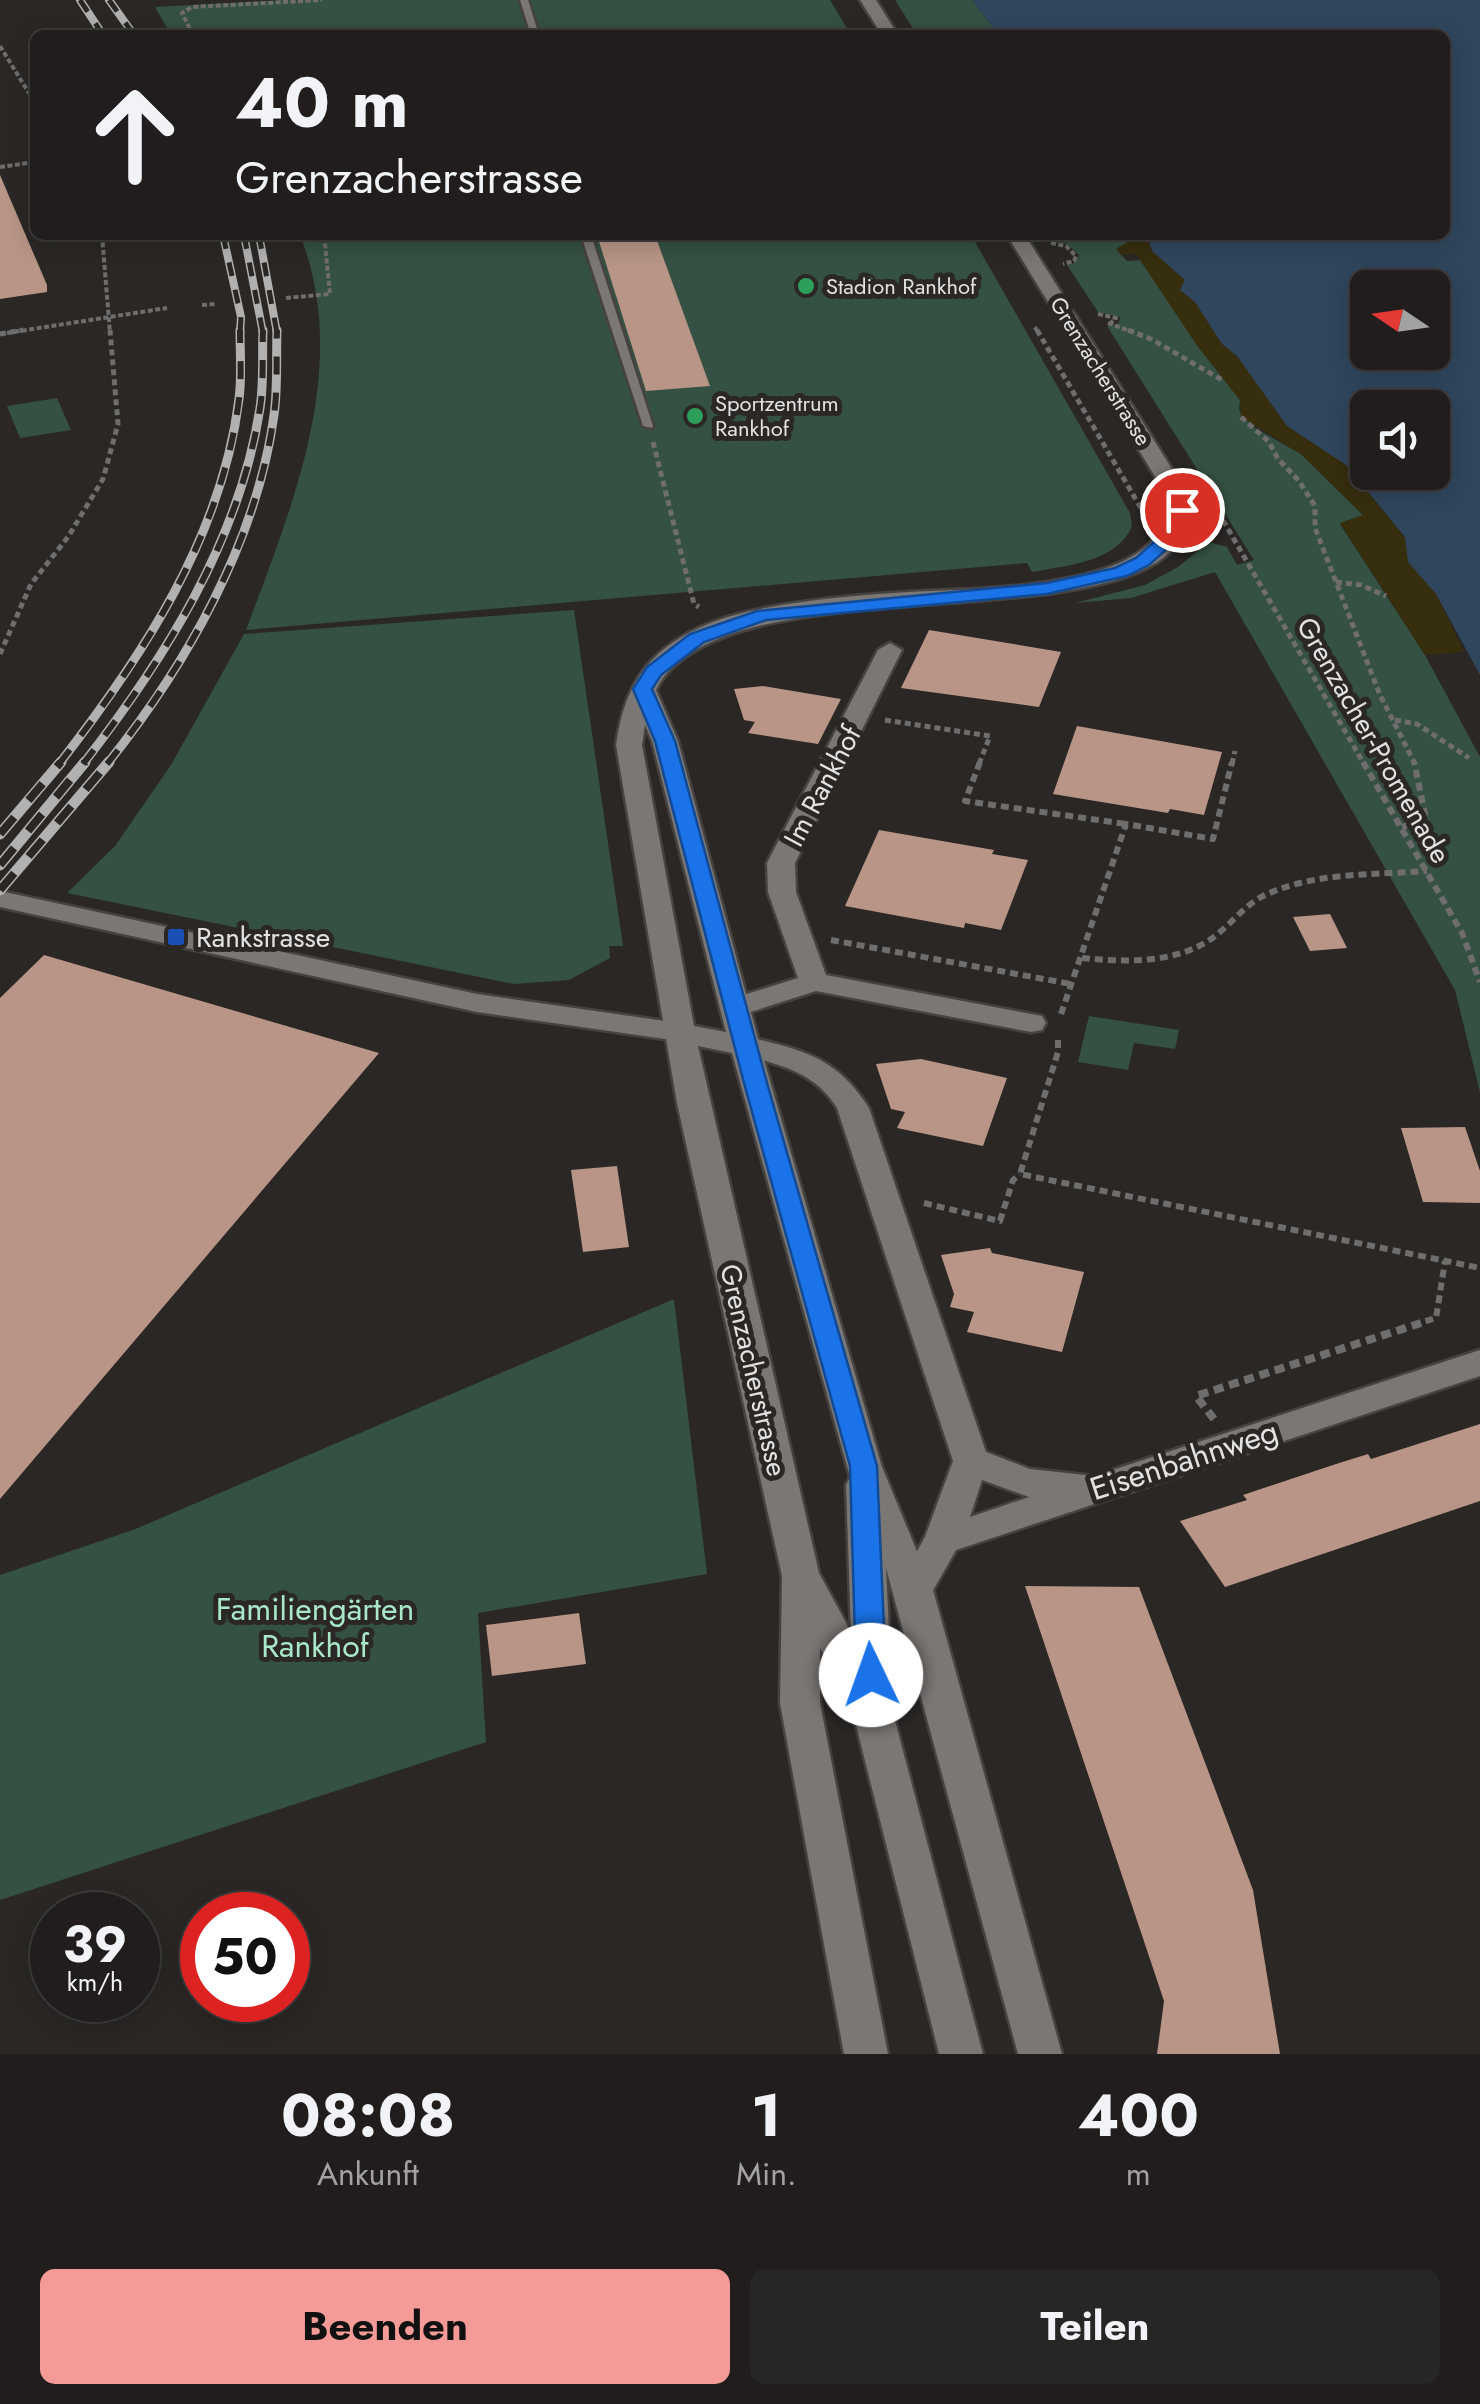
<!DOCTYPE html>
<html lang="de">
<head>
<meta charset="utf-8">
<style>
	body { margin:0; font-family:Jost,sans-serif; background:#282625; color:#f1f3f6; height:100vh; display:flex; flex-direction:column; font-size:38px; white-space:nowrap }
	* { box-sizing:border-box; margin:0 }
	p { font-size:32px; color:#a2a2a3 }
	.icon { flex:none; width:55px; height:55px; fill:none; stroke:currentColor; stroke-width:2; stroke-linecap:round; stroke-linejoin:round }
	.map { position:relative; height:2054px; overflow:hidden }
	.details { display:flex; flex-direction:column; background:#201d1c; flex:1 }
	.details>* { flex:none }
	.banner { position:absolute; left:30px; top:30px; width:1420px; height:210px; border-radius:15px; box-shadow:0 5px 25px #0003,0 0 0 2px #3d3b3b; background:#201d1c; color:#f1f3f6; overflow:hidden }
	.needle { width:65px; rotate:283deg }
	.controls { position:absolute; left:1350px; top:270px; display:grid; gap:20px }
	.controls a { display:grid; place-items:center; width:100px; height:100px; border-radius:15px; background:#201d1c; box-shadow:0 5px 25px #0003,0 0 0 2px #3d3b3b; font-size:50px }
	.speed { position:absolute; left:30px; top:1892px; display:flex; gap:20px; font-size:50px; font-weight:700; text-align:center }
	.speed>* { display:grid; place-content:center; width:130px; height:130px; border-radius:50%; background:#201d1c; box-shadow:0 5px 25px #0003,0 0 0 2px #3d3b3b; line-height:1 }
	.speed small { font-size:25px; font-weight:400 }
	.speed .limit { border:15px solid #d22; background:#fff; color:#111 }
	.pin { position:absolute; display:grid; place-items:center; width:85px; height:85px; color:#fff; margin:-42px; border:5px solid #fff; border-radius:50%; box-shadow:0 2px 10px #0007 }
	.me { position:absolute; width:110px; margin:-55px; rotate:357deg; stroke-linejoin:round; filter:drop-shadow(0 0 8px #0008) }
	.turn { display:flex; align-items:center; gap:35px; height:210px; padding:0 40px; font-size:45px }
	.turn .icon { width:130px; height:130px; stroke-width:2.5 }
	.turn b { display:block; font-size:70px; line-height:85px }
	.eta { display:flex; justify-content:space-evenly; align-items:center; height:170px; text-align:center }
	.eta b { font-size:60px; font-weight:700; line-height:70px }
	.action { display:flex; gap:20px; margin-top:auto; padding:20px 40px }
	.action a { flex:1; height:115px; border-radius:15px; background:#f59b97; color:#111; font-size:40px; font-weight:700; line-height:115px; text-align:center }
	.action a+a { background:#282625; color:#f1f3f6 }
	.map>svg:first-child { display:block }
</style>
</head>
<body>
<div class="map">
<svg width="1480" height="2054" viewBox="0 0 1480 2054">
	<rect width="100%" height="100%" fill="#2a2725"/>
	<g fill="#355143">
		<polygon points="284,0 830,0 851,35 171,35 155,7"/>
		<polygon points="895,0 972,0 999,35 917,35"/>
		<path d="M300,235H971L1130,513L1132,526C1118,562 1064,566 1032,572L1027,563L246,630C292,506 352,367 300,235Z"/>
		<polygon points="1047,235 1125,235 1129,242 1117,250 1127,261 1142,260 1196,344 1240,400 1239,410 1255,428 1301,454 1364,516 1340,524 1425,655 1480,757 1480,1092 1455,990 1215,572 1131,598 1075,603 1145,585 1178,567 1209,542 1227,547 1237,565 1254,560 1107,326 1119,323 1120,317 1098,312 1067,265 1075,263 1079,255 1066,243 1052,242"/>
		<polygon points="57,398 71,430 20,438 7,406"/>
		<polygon points="574,610 623,946 609,946 610,958 569,980 514,984 67,893 115,846 171,765 244,634"/>
		<polygon points="1089,1016 1179,1030 1175,1049 1134,1043 1128,1070 1078,1062"/>
		<polygon points="674,1299 707,1574 478,1613 486,1742 0,1900 0,1575 133,1530"/>
	</g>
	<polygon fill="#372e0e" points="1125,235 1147,235 1152,251 1185,280 1180,290 1195,302 1222,344 1237,356 1287,426 1346,465 1405,538 1409,562 1436,594 1464,652 1425,655 1340,523 1363,515 1301,454 1241,417 1240,400 1196,344 1136,254 1122,255 1116,249 1128,242"/>
	<path fill="#30465d" fill-rule="evenodd" d="M972,0H1480V675L1436,594L1408,562L1405,537L1346,465L1287,426L1237,356L1222,344L1195,302L1180,290L1185,280L1152,251L1147,235H1445V35H999ZM1368,288H1432V352H1368ZM1368,408H1432V472H1368Z"/>
	<g fill="#b89586">
		<polygon points="0,175 47,285 47,292 0,299"/>
		<polygon points="597,235 655,235 710,386 646,391"/>
		<polygon points="929,630 1061,652 1039,707 901,688"/>
		<polygon points="763,686 841,699 818,744 748,733 755,722 744,720 734,689"/>
		<polygon points="1077,726 1222,752 1204,815 1170,809 1168,813 1053,794"/>
		<polygon points="879,830 994,850 992,854 1028,860 1001,930 965,923 964,928 845,906"/>
		<polygon points="1330,914 1347,948 1310,951 1293,917"/>
		<polygon points="44,955 379,1053 0,1499 0,998"/>
		<polygon points="921,1059 1007,1078 983,1146 897,1128 905,1112 891,1109 876,1064"/>
		<polygon points="1465,1127 1480,1171 1480,1203 1423,1202 1401,1128"/>
		<polygon points="617,1166 629,1247 583,1252 571,1170"/>
		<polygon points="990,1248 992,1253 1084,1272 1062,1352 967,1332 974,1312 950,1307 954,1294 941,1255"/>
		<polygon points="1480,1424 1480,1501 1225,1587 1180,1521 1247,1500 1243,1495 1336,1464 1368,1454 1371,1459"/>
		<polygon points="1025,1586 1139,1587 1253,1890 1280,2054 1157,2054 1164,2001"/>
		<polygon points="579,1613 586,1664 492,1676 486,1625"/>
	</g>
	<g fill="none" stroke-linecap="round" stroke-linejoin="round">
		<g stroke="#454240" stroke-width="5">
			<g id="service">
				<polygon points="520,0 528,0 539,35 531,35"/>
				<polygon points="581,235 591,235 653,426 652,428 643,426"/>
			</g>
		</g>
		<g stroke="#454240" stroke-width="5">
			<g id="minor">
				<polygon points="890,643 902,650 795,863 796,892 826,975 1031,1014 1042,1016 1046,1023 1042,1030 1031,1032 816,991 735,1017 724,1015 720,1008 724,1001 798,978 768,892 767,863 878,650"/>
				<polygon points="0,891 477,994 679,1023 690,1025 694,1032 690,1039 679,1041 477,1012 0,907"/>
				<path d="M745,1036C802,1050 836,1056 869,1108L986,1452L1030,1469L1094,1476L1480,1350V1376L956,1550L927,1601L914,1605L901,1601L895,1590L925,1537L953,1461L837,1108C814,1070 774,1063 734,1053L730,1046L734,1039ZM982,1480L1029,1497L970,1517Z"/>
			</g>
		</g>
		<g stroke="#454240" stroke-width="5">
			<g id="secondary">
				<polygon points="860,0 876,0 898,35 882,35"/>
				<path d="M1007,235H1025L1189,496C1211,664 727,547 656,690L678,741L760,1046L882,1467L933,1590L1062,2054H1018L886,1568L893,1713L983,2054H939L853,1713L820,1648V1703L888,2054H844L780,1703L782,1576L677,1103L616,745C621,712 630,681 655,657C684,629 726,615 765,608C812,599 860,595 908,592C971,588 1178,593 1167,496ZM645,725L652,741L726,1032L694,1026L642,745ZM698,1046L732,1053L850,1477L846,1485L851,1632L819,1573Z"/>
			</g>
		</g>
		<g stroke="#706e6c" stroke-width="4" stroke-dasharray="5 2.5" stroke-linecap="butt">
			<polyline points="193,35 182,13 192,7 322,0"/>
			<polyline points="0,46 35,103"/>
			<polyline points="0,167 35,162"/>
			<polyline points="102,235 110,333"/>
			<polyline points="1051,243 1066,246 1076,256 1074,261 1063,264"/>
			<polyline points="286,298 330,294 324,235"/>
			<polyline points="202,305 216,304"/>
			<polyline points="1098,314 1116,318 1111,323"/>
			<polyline points="1108,323 1135,333"/>
			<polyline points="1035,327 1038,333"/>
			<polyline points="7,333 167,308"/>
		</g>
		<g stroke="#706e6c" stroke-width="5" stroke-dasharray="6 4" stroke-linecap="butt">
			<polyline points="1037,330 1142,510"/>
			<polyline points="1128,330 1151,339 1222,380"/>
			<polyline points="0,334 23,330"/>
			<polyline points="1241,417 1269,442 1278,459 1299,481 1315,506 1315,528 1380,695 1415,764"/>
			<polyline points="653,442 694,604 699,607"/>
			<polyline points="1203,516 1224,522 1364,764"/>
			<polyline points="1336,582 1361,585 1386,596"/>
			<polyline points="0,654 31,584 68,537 103,479 118,424 110,330"/>
			<polyline points="885,720 990,736 979,764"/>
			<polyline points="1395,720 1417,724 1469,758"/>
			<polyline points="1232,764 1235,751"/>
		</g>
		<g stroke="#706e6c" stroke-width="6" stroke-dasharray="8 5" stroke-linecap="butt">
			<polyline points="980,762 965,801 1126,824"/>
			<polyline points="1363,762 1462,933 1480,982"/>
			<polyline points="1402,827 1421,821 1425,814 1414,762"/>
			<polyline points="831,940 1071,984"/>
			<path d="M1082,958C1125,962 1174,964 1211,939C1230,926 1244,905 1265,895C1314,872 1374,875 1427,871"/>
			<polyline points="1061,1014 1126,824 1213,839 1232,762"/>
			<polyline points="1058,1040 1058,1052 1020,1174 1480,1268"/>
			<polyline points="924,1203 1000,1221 1013,1180 1020,1174"/>
			<polyline points="1413,1325 1436,1318 1445,1261"/>
		</g>
		<polyline stroke="#706e6c" stroke-width="8" stroke-dasharray="10 6" stroke-linecap="butt" points="1214,1419 1196,1396 1421,1323"/>
		<use href="#service" fill="#7b7775" fill-rule="evenodd"/>
		<use href="#minor" fill="#7b7775" fill-rule="evenodd"/>
		<use href="#secondary" fill="#7b7775" fill-rule="evenodd"/>
		<g stroke="#b3b1af" stroke-width="8">
			<g id="rail-far2">
				<polyline points="80,0 103,35"/>
				<polyline points="109,0 134,35"/>
				<polyline points="223,235 241,317 240,333"/>
				<polyline points="244,235 263,333"/>
				<polyline points="259,235 277,333"/>
			</g>
		</g>
		<g stroke="#b3b1af" stroke-width="9">
			<g id="rail-far1">
				<path d="M59,764C142,657 222,537 239,399C242,377 240,353 240,330"/>
				<path d="M83,764C164,660 240,540 260,408C264,383 262,356 263,330"/>
				<path d="M107,764C186,666 257,541 274,415C278,387 276,358 277,330"/>
			</g>
		</g>
		<g stroke="#b3b1af" stroke-width="11">
			<g id="rail">
				<polyline points="0,834 61,762"/>
				<polyline points="0,865 85,762"/>
				<polyline points="0,890 109,762"/>
			</g>
		</g>
		<use href="#rail-far2" stroke="#2a2725" stroke-width="5" stroke-dasharray="14" stroke-linecap="butt"/>
		<use href="#rail-far1" stroke="#2a2725" stroke-width="6" stroke-dasharray="18" stroke-linecap="butt"/>
		<use href="#rail" stroke="#2a2725" stroke-width="8" stroke-dasharray="22" stroke-linecap="butt"/>
	</g>
	<polygon fill="#1a73e8" stroke="#114b97" stroke-width="2.5" points="1182,505 1190,510 1177,540 1149,565 1127,576 1047,594 766,620 704,642 661,675 652,689 675,741 767,1083 877,1466 886,1675 881,1683 871,1687 861,1683 856,1675 850,1466 744,1083 655,741 633,689 647,667 690,634 757,611 1047,583 1115,568 1136,558 1163,534 1173,510"/>
	<g fill="#2e9e5b" stroke="#2a2725" stroke-width="4">
		<circle cx="806" cy="286" r="10"/>
		<circle cx="695" cy="416" r="10"/>
	</g>
	<rect fill="#1a4fb4" stroke="#2a2725" stroke-width="4" x="166" y="927" width="20" height="20" rx="5"/>
	<g text-anchor="middle" stroke-width="10" stroke-linejoin="round" paint-order="stroke">
		<g font-size="22" fill="#e4e2e0" stroke="#2a2725" text-anchor="start">
			<text x="826" y="294">Stadion Rankhof</text>
			<text x="715" y="411">Sportzentrum<tspan x="715" dy="25">Rankhof</tspan></text>
		</g>
		<g font-size="22" fill="#e4e2e0" stroke="#2a2725">
			<text transform="translate(1101 371) rotate(58)" y="8">Grenzacherstrasse</text>
		</g>
		<g font-size="28" fill="#e4e2e0" stroke="#2a2725">
			<text transform="translate(1374 740) rotate(60)" y="10">Grenzacher-Promenade</text>
			<text transform="translate(822 786) rotate(-62)" y="10">Im Rankhof</text>
			<text transform="translate(754 1370) rotate(77)" y="10">Grenzacherstrasse</text>
		</g>
		<g font-size="28" fill="#e4e2e0" stroke="#2a2725" text-anchor="start">
			<text x="196" y="947">Rankstrasse</text>
		</g>
		<g font-size="32" fill="#e4e2e0" stroke="#2a2725">
			<text transform="translate(1184 1460) rotate(-18)" y="11">Eisenbahnweg</text>
		</g>
		<g font-size="32" fill="#a8e7c7" stroke="#2a2725">
			<text x="315" y="1620">Familiengärten<tspan x="315" dy="37">Rankhof</tspan></text>
		</g>
	</g>
</svg>
<div class="controls">
<a><svg class="needle" viewBox="-14 -14 28 28"><path d="M0-13l5 13h-10z" fill="#e53935"/><path d="M0 13l5-13h-10z" fill="#a2a2a3"/></svg></a>
<a><svg class="icon" aria-label="sound" viewBox="0 0 24 24"><path d="M4 9h4l5-4v14l-5-4H4zM17 9q2 3 0 6"/></svg></a>
</div>
<div class="speed"><div>39<small>km/h</small></div><div class="limit">50</div></div>
<div class="pin" style="left:1182px;top:510px;background:#d93025"><svg class="icon" aria-label="arrive" viewBox="0 0 24 24"><path d="M6 21V4h12l-3 4 3 4H6"/></svg></div>
<svg class="me" style="left:871px;top:1675px" viewBox="-20 -20 40 40"><circle r="19" fill="#fff"/><path d="M0-13L10 11 0 6-10 11z" fill="#1a73e8"/></svg>
<div class="banner">
<div class="turn"><svg class="icon" aria-label="ahead" viewBox="0 0 24 24"><path d="M12 20V5M6 11l6-6 6 6"/></svg><div><b>40 m</b>Grenzacherstrasse</div></div>
</div>
</div>
<section class="details">
<div class="eta">
<div><b>08:08</b><p>Ankunft</p></div>
<div><b>1</b><p>Min.</p></div>
<div><b>400</b><p>m</p></div>
</div>
<div class="action"><a>Beenden</a><a>Teilen</a></div>
</section>
</body>
</html>
